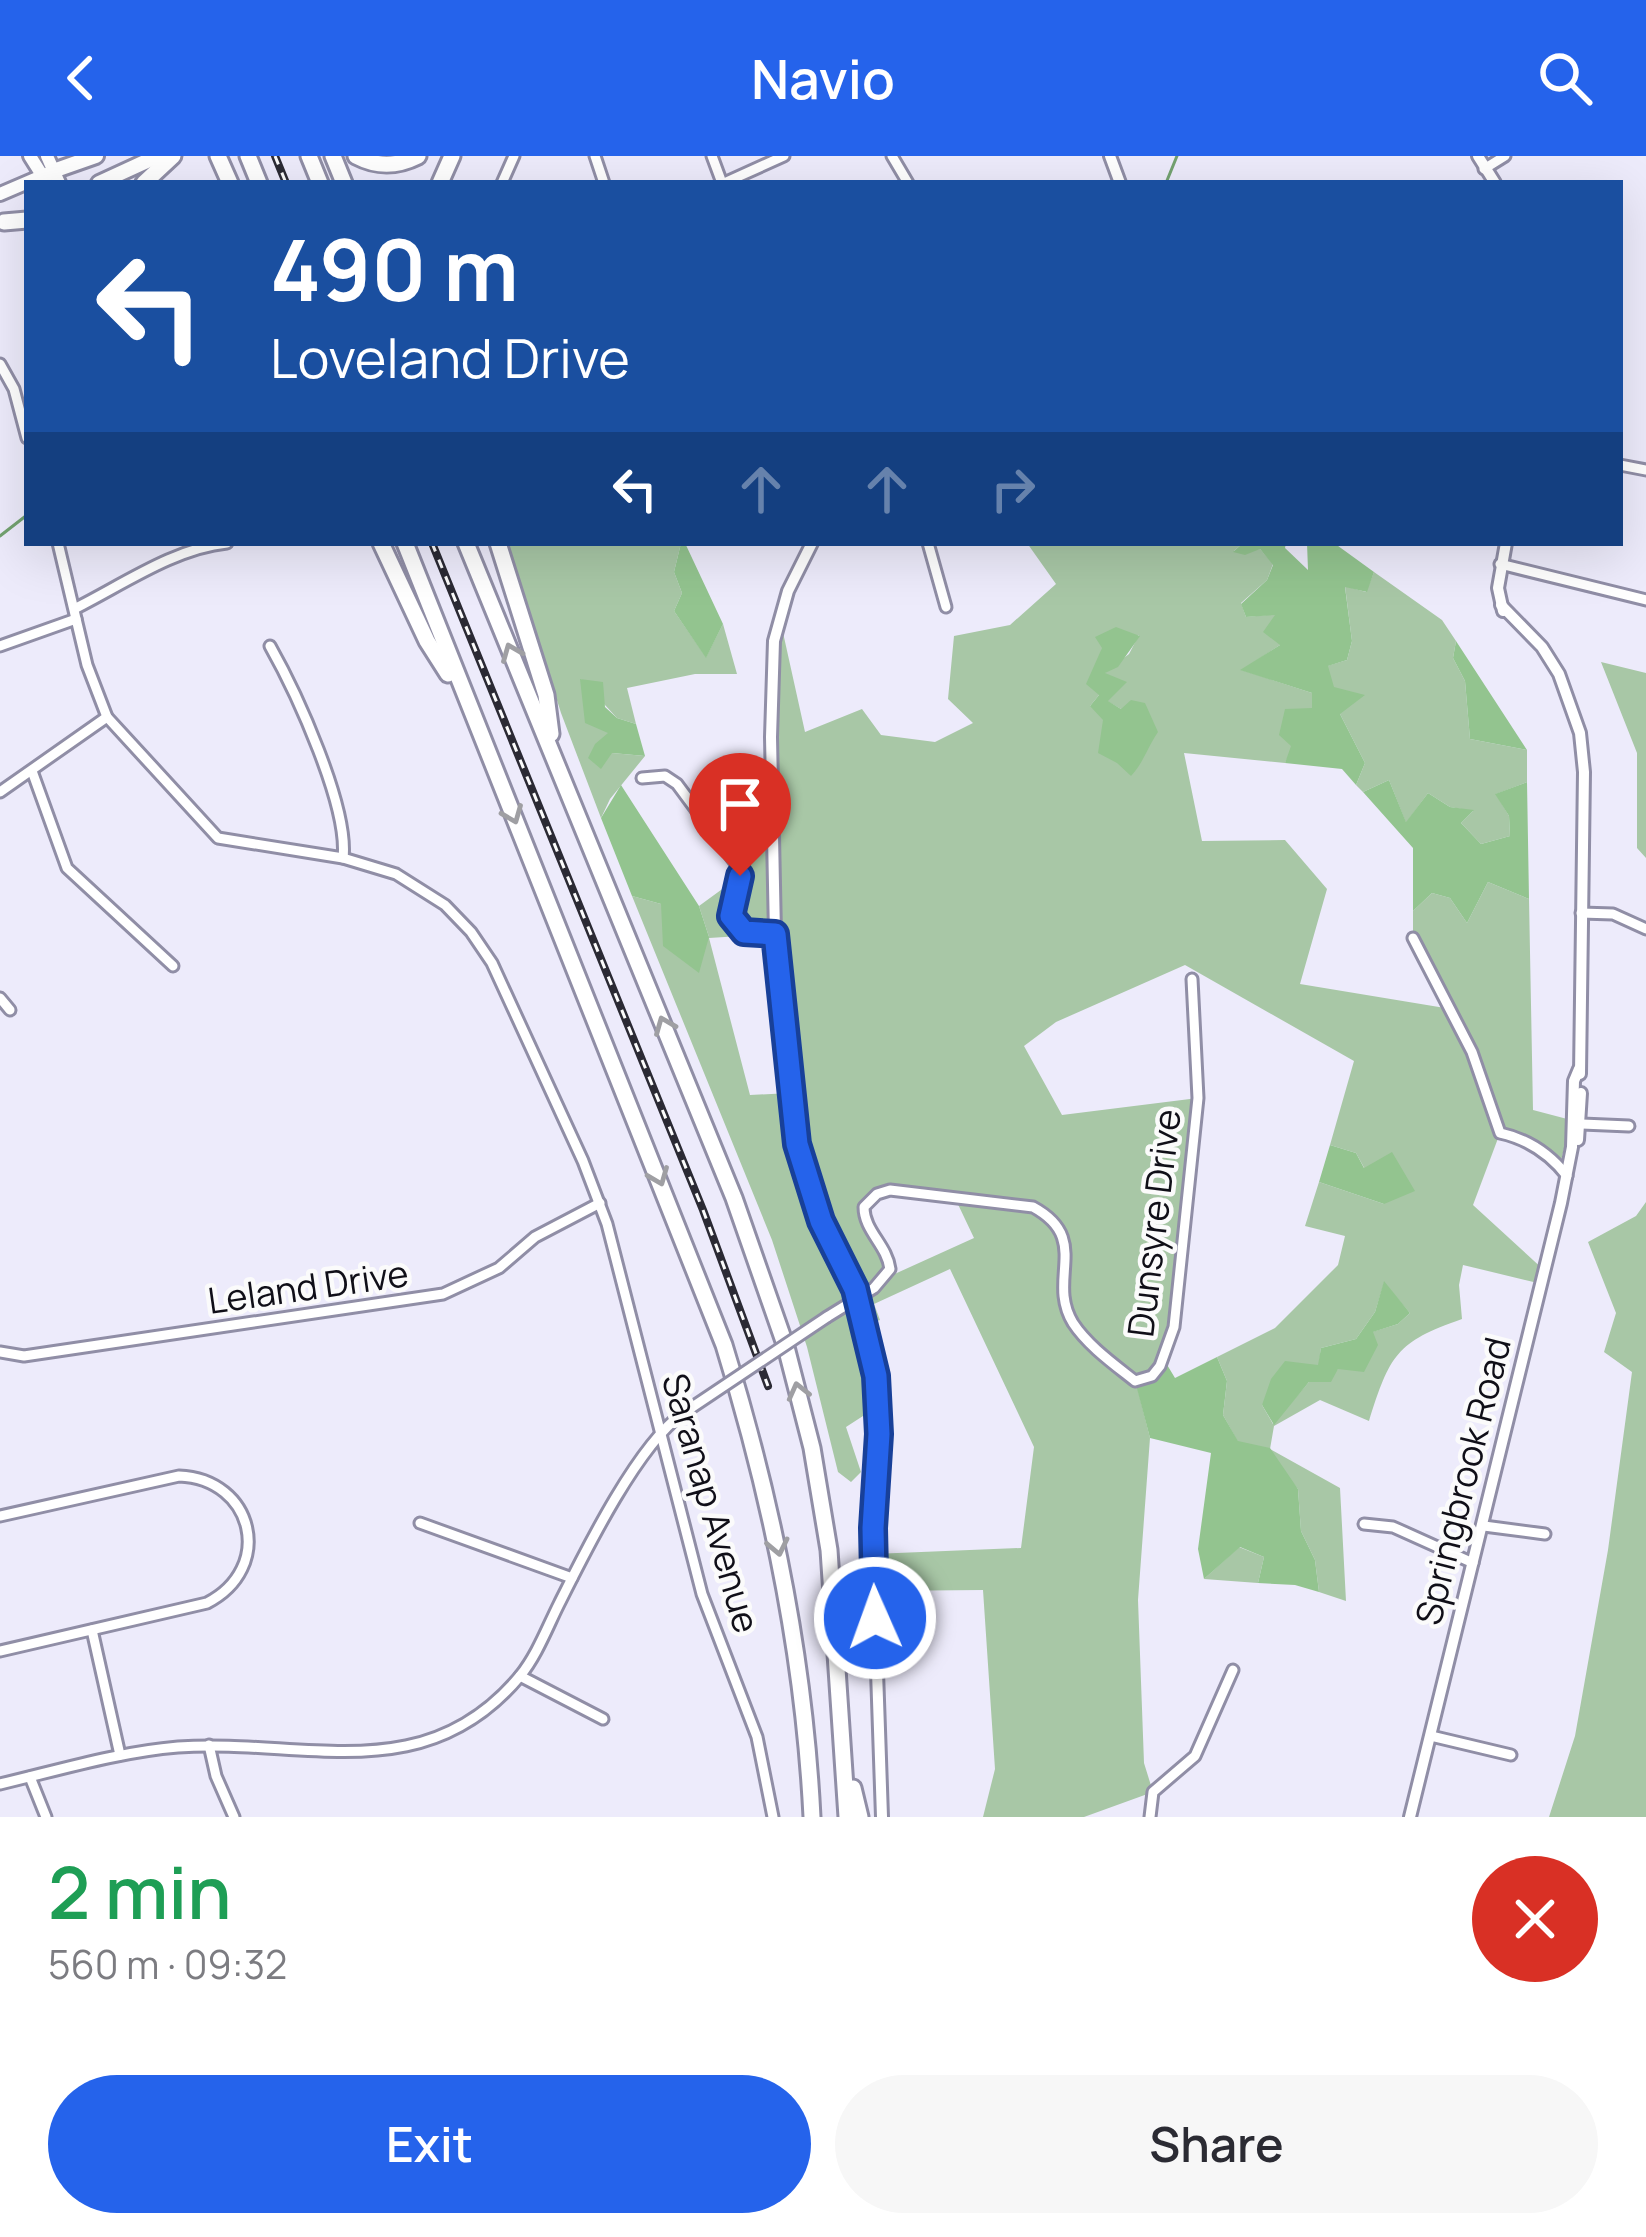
<!DOCTYPE html>
<html lang="en">
<head>
<meta charset="utf-8">
<style>
	body { margin:0; font-family:Manrope,sans-serif; background:#f7f7f7; color:#2b2b33; height:100vh; display:flex; flex-direction:column; font-size:45px; white-space:nowrap }
	* { box-sizing:border-box; margin:0 }
	p { font-size:39px; color:#7c7c81 }
	.icon { flex:none; width:66px; height:66px; fill:none; stroke:currentColor; stroke-width:2; stroke-linecap:round; stroke-linejoin:round }
	.map { position:relative; height:1661px; overflow:hidden }
	.side { display:flex; flex-direction:column; background:#fff; flex:1 }
	.side>* { flex:none }
	.hud { position:absolute; left:24px; top:24px; width:1599px; height:366px; border-radius:0px; box-shadow:0 12px 48px #0002; background:#1a4fa0; color:#fff; overflow:hidden }
	.pin { position:absolute; display:grid; place-items:center; width:102px; height:102px; color:#fff; margin:-123px -51px; border-radius:50% 50% 50% 0; rotate:-45deg; box-shadow:0 0 12px #0007 }
	.pin .icon { rotate:45deg }
	.me { position:absolute; width:132px; margin:-66px; rotate:358deg; stroke-linejoin:round; filter:drop-shadow(0 0 9px #0008) }
	.turn { display:flex; align-items:center; gap:42px; height:252px; padding:0 48px; font-size:54px }
	.turn .icon { width:156px; height:156px; stroke-width:2.5 }
	.turn b { display:block; font-size:84px; line-height:102px }
	.lanes { display:flex; align-items:center; height:114px; padding:0 48px; background:#0003; justify-content:center; gap:60px; direction:ltr }
	.lanes .off { opacity:.35 }
	.round { display:grid; place-items:center; flex:none; width:126px; height:126px; border-radius:63px; background:#f7f7f7 }
	.head { display:flex; align-items:center; justify-content:space-between; height:204px; padding:0 48px }
	h1 { font-size:72px; font-weight:600; line-height:90px; color:#1e9e55 }
	.action { display:flex; gap:24px; margin-top:auto; padding:24px 48px }
	.action a { flex:1; height:138px; border-radius:72px; background:#2563eb; color:#fff; font-size:48px; font-weight:600; line-height:138px; text-align:center }
	.action a+a { background:#f7f7f7; color:#2b2b33 }
	header { display:flex; justify-content:space-between; align-items:center; height:156px; padding:0 48px; background:#2563eb; color:#fff; font-size:54px; font-weight:600 }
	.map>svg:first-child { display:block }
</style>
</head>
<body>
<header><svg class="icon" aria-label="back" viewBox="0 0 24 24"><path d="M15 5l-7 7 7 7"/></svg>Navio<svg class="icon" aria-label="search" viewBox="0 0 24 24"><circle cx="10" cy="10" r="6"/><path d="M15 15l6 6"/></svg></header>
<div class="map">
<svg width="1646" height="1661" viewBox="0 0 1646 1661">
	<rect width="100%" height="100%" fill="#edebfb"/>
	<g fill="#a8c7a6" fill-rule="evenodd">
		<polygon points="508,387 666,387 670,390 681,387 674,416 682,437 674,455 706,501 723,468 737,518 695,518 627,532 636,568 617,562 581,523 609,577 612,597 645,600 610,643 601,662 561,557"/>
		<path d="M1027,387H1243L1234,395L1260,393L1273,408L1267,424L1241,447L1246,461L1277,458L1280,489L1242,514L1312,537L1313,552L1285,607L1184,597L1202,685L1285,684L1327,733L1300,828L1451,853L1413,782V755L1432,737L1450,742L1467,767L1488,726L1529,743L1533,954L1571,964L1560,1009L1533,991L1500,977L1473,1049L1545,1115L1542,1128L1463,1109L1459,1129L1462,1163C1396,1186 1390,1199 1369,1265L1320,1244L1274,1270L1270,1293L1340,1332L1346,1445L1319,1436L1315,1404L1301,1375L1298,1333L1287,1320L1238,1286L1223,1259L1227,1225L1217,1201L1275,1172L1338,1109L1345,1080L1305,1070L1319,1026L1384,1048L1356,997L1330,989L1354,905L1185,809L1056,866L1024,890L1062,959L1198,942L1174,1171L1160,1210L1136,1226L1150,1282L1138,1444L1144,1607L1153,1636L1084,1661H983L995,1613L983,1434L874,1435L873,1398L1021,1392L1034,1291L950,1113L874,1148L880,1164L863,1170L876,1220L878,1295L863,1260L846,1271L861,1316L851,1326L838,1316L807,1191L772,1084L632,740L661,748L709,781L699,750L736,723L737,709L716,680L772,684L780,463L805,576L862,553L881,579L935,586L973,567L948,543L954,480L1010,469L1056,428ZM1139,479L1129,498L1103,518L1107,545L1121,553L1090,550L1099,539L1102,492ZM774,778L790,937L750,939L709,782ZM890,1034L955,1042L974,1082L888,1121L890,1113L864,1051ZM1384,1127L1410,1157L1398,1168L1372,1176L1338,1213L1309,1226L1273,1268L1262,1249L1319,1209L1321,1192L1356,1183L1375,1156Z"/>
		<polygon points="1374,416 1442,464 1456,485 1453,502 1465,525 1470,583 1527,594 1527,626 1496,638 1509,660 1510,680 1481,688 1461,667 1473,655 1450,651 1428,637 1406,667 1389,624 1363,636 1356,629 1365,607 1340,558 1327,510 1347,504 1352,485 1345,430 1366,436"/>
		<polygon points="1601,506 1646,517 1646,702 1637,692 1637,597"/>
		<polygon points="1646,1046 1646,1661 1549,1661 1575,1580 1608,1394 1632,1216 1604,1196 1616,1157 1588,1086 1636,1060"/>
		<polygon points="1239,1391 1264,1401 1258,1427 1204,1423"/>
	</g>
	<g fill="#93c48f">
		<polygon points="681,387 685,387 723,468 706,502 674,455 682,437 674,416"/>
		<polygon points="1243,387 1286,387 1285,392 1308,414 1307,387 1334,387 1374,416 1367,436 1345,431 1352,485 1347,504 1328,510 1334,531 1365,539 1340,558 1365,607 1356,629 1342,613 1285,607 1291,590 1279,579 1285,553 1312,552 1312,537 1240,514 1280,489 1263,476 1275,459 1246,461 1241,448 1267,424 1273,409 1260,393 1245,399 1233,396"/>
		<path d="M1116,471L1140,480L1118,511L1105,517L1127,526L1108,545L1121,553L1131,544L1145,547L1158,576C1147,592 1144,606 1131,620L1117,607L1098,597L1103,564L1090,550L1099,539L1086,528L1102,492L1095,481Z"/>
		<polygon points="1456,485 1527,594 1470,583 1465,525 1453,502"/>
		<polygon points="580,523 603,526 605,551 617,562 636,568 645,600 612,597 601,613 588,602 595,588 608,577 585,567"/>
		<polygon points="1389,624 1406,666 1428,637 1450,651 1474,654 1461,667 1481,688 1510,680 1509,660 1495,638 1527,626 1529,743 1488,726 1467,767 1450,742 1432,737 1413,755 1413,692 1363,636"/>
		<polygon points="621,629 699,750 709,781 699,817 663,790 661,748 632,740 601,662"/>
		<polygon points="1330,989 1356,997 1364,1012 1392,996 1415,1035 1384,1048 1319,1026"/>
		<polygon points="1384,1125 1410,1157 1398,1168 1373,1176 1378,1189 1364,1216 1338,1213 1331,1226 1309,1226 1274,1269 1262,1249 1271,1223 1285,1205 1318,1209 1321,1192 1356,1183 1375,1156"/>
		<polygon points="1217,1201 1227,1225 1223,1259 1238,1285 1270,1292 1298,1333 1301,1375 1315,1404 1319,1436 1295,1429 1258,1427 1264,1401 1240,1391 1204,1423 1198,1393 1211,1297 1150,1282 1135,1225 1152,1220 1163,1202 1175,1222"/>
	</g>
	<g fill="none" stroke-linecap="round" stroke-linejoin="round">
		<g stroke="#73a270" stroke-width="3">
			<polyline points="1166,27 1177,0"/>
			<polyline points="0,380 27,359"/>
		</g>
		<g stroke="#908ea6" stroke-width="15">
			<g id="minor">
				<polyline points="595,0 604,27"/>
				<polyline points="712,0 722,27"/>
				<polyline points="892,0 908,27"/>
				<polyline points="1484,13 1505,0"/>
				<polyline points="502,27 514,0"/>
				<polyline points="724,27 784,0"/>
				<polyline points="0,208 14,233 27,282"/>
				<polyline points="1620,309 1646,314"/>
				<polyline points="58,387 87,509 107,561 218,682 343,702 396,718 445,749 471,776 492,807 583,1005 607,1068 702,1438 757,1581 773,1661"/>
				<polyline points="928,387 946,451"/>
				<polyline points="1500,408 1646,444"/>
				<path d="M76,452C122,429 175,392 227,387"/>
				<polyline points="0,490 76,463"/>
				<path d="M270,490C296,536 349,651 343,702"/>
				<polyline points="32,615 67,712 173,810"/>
				<path d="M642,622L665,620L677,628L737,709L740,732L732,760C740,779 756,777 775,778"/>
				<polyline points="0,636 107,561"/>
				<polyline points="1581,757 1613,758 1646,773"/>
				<path d="M1413,782L1472,896L1500,977C1527,983 1550,998 1567,1020"/>
				<polyline points="0,842 10,854"/>
				<polyline points="1582,968 1629,970"/>
				<path d="M827,1161L874,1132L890,1113C887,1089 864,1075 864,1051L877,1038L890,1034L1033,1051C1092,1083 1046,1123 1073,1167C1088,1190 1115,1209 1135,1225L1152,1220L1160,1210L1174,1171L1198,942L1192,823"/>
				<polyline points="0,1196 24,1200 443,1138 499,1112 535,1081 600,1047"/>
				<path d="M0,1360L179,1320C254,1323 275,1412 207,1447L0,1495"/>
				<polyline points="420,1367 572,1422"/>
				<polyline points="1364,1368 1393,1371 1473,1407"/>
				<polyline points="1484,1370 1545,1378"/>
				<polyline points="92,1474 120,1599"/>
				<polyline points="520,1520 603,1563"/>
				<polyline points="1431,1580 1511,1599"/>
				<polyline points="209,1589 216,1620 234,1661"/>
				<polyline points="30,1621 46,1661"/>
				<path d="M0,1628C59,1614 118,1596 178,1591C303,1582 424,1635 520,1520C537,1499 547,1472 559,1448C585,1396 637,1290 682,1258"/>
				<polyline points="1150,1661 1153,1636 1195,1600 1233,1514"/>
			</g>
		</g>
		<g stroke="#908ea6" stroke-width="16">
			<g id="tertiary">
				<polyline points="1110,0 1120,27"/>
				<polyline points="1478,0 1495,27"/>
				<polyline points="812,387 788,435 774,485 771,581 775,778 797,988 811,1039 855,1133 876,1220 879,1278 873,1398 882,1661"/>
				<polyline points="1501,449 1542,491 1559,518 1580,577 1584,616 1580,918"/>
				<polyline points="1503,455 1498,432 1506,387"/>
				<polyline points="1578,984 1581,937"/>
				<polyline points="1410,1661 1561,1047 1572,991 1574,925 1579,913"/>
			</g>
		</g>
		<g stroke="#908ea6" stroke-width="18">
			<g id="secondary">
				<polyline points="30,0 47,27"/>
				<polyline points="47,0 59,27"/>
				<polyline points="0,38 56,14"/>
			</g>
		</g>
		<g stroke="#908ea6" stroke-width="20">
			<g id="primary">
				<polyline points="56,14 96,0"/>
				<polyline points="99,27 158,0"/>
			</g>
		</g>
		<g stroke="#908ea6" stroke-width="21">
			<g id="motorway">
				<polyline points="218,0 230,27"/>
				<polyline points="248,0 259,27"/>
				<polyline points="309,0 320,27"/>
				<polyline points="333,0 344,27"/>
				<path d="M356,0C377,11 396,11 418,0"/>
				<polyline points="144,27 173,0"/>
				<polyline points="440,27 452,0"/>
				<polyline points="4,66 27,64"/>
				<polyline points="381,387 427,485 448,518"/>
				<path d="M405,387L724,1189C772,1344 804,1499 812,1661"/>
				<polyline points="466,387 734,1042 786,1191 812,1292 829,1394 847,1661"/>
				<polyline points="498,387 546,539 551,578"/>
				<polyline points="853,1632 860,1661"/>
			</g>
		</g>
		<use href="#minor" stroke="#fff" stroke-width="9"/>
		<use href="#tertiary" stroke="#fff" stroke-width="10"/>
		<use href="#secondary" stroke="#fff" stroke-width="12"/>
		<use href="#primary" stroke="#fff" stroke-width="14"/>
		<use href="#motorway" stroke="#fff" stroke-width="15"/>
		<g stroke="#2b2a34" stroke-width="8">
			<g id="rail">
				<polyline points="275,0 286,27"/>
				<polyline points="432,387 703,1054 768,1230"/>
			</g>
		</g>
		<use href="#rail" stroke="#fbfbfb" stroke-width="3" stroke-dasharray="9" stroke-linecap="butt"/>
		<g stroke="#908ea6" stroke-width="15" stroke-linecap="butt">
			<polyline id="minor-bridge" points="682,1258 827,1161"/>
		</g>
		<use href="#minor-bridge" stroke="#fff" stroke-width="9"/>
	</g>
	<defs><path id="oneway-chevron" d="M-2-3.5L2.5 0L-2 3.5" fill="none" stroke-width="1.6" stroke-linecap="round" stroke-linejoin="round" transform="scale(3)"/></defs>
	<g stroke="#9f9fa3">
		<use href="#oneway-chevron" transform="translate(511 496) rotate(-112)"/>
		<use href="#oneway-chevron" transform="translate(513 659) rotate(68)"/>
		<use href="#oneway-chevron" transform="translate(664 869) rotate(-112)"/>
		<use href="#oneway-chevron" transform="translate(659 1021) rotate(68)"/>
		<use href="#oneway-chevron" transform="translate(798 1235) rotate(-104)"/>
		<use href="#oneway-chevron" transform="translate(778 1391) rotate(78)"/>
	</g>
	<g fill="none" stroke-linecap="round" stroke-linejoin="round">
		<g stroke="#184099" stroke-width="30">
			<polyline id="route" points="740,720 731,760 744,776 775,778 797,988 821,1065 855,1133 876,1220 879,1278 873,1372 875,1462"/>
		</g>
		<use href="#route" stroke="#2563eb" stroke-width="21"/>
	</g>
	<g text-anchor="middle" stroke-width="9" stroke-linejoin="round" paint-order="stroke">
		<g font-size="36" fill="#100f18" stroke="#fbfbfb">
			<text transform="translate(1154 1067) rotate(-83)" y="13">Dunsyre Drive</text>
			<text transform="translate(308 1131) rotate(-8)" y="13">Leland Drive</text>
			<text transform="translate(1463 1325) rotate(-76)" y="13">Springbrook Road</text>
			<text transform="translate(711 1347) rotate(74)" y="13">Saranap Avenue</text>
		</g>
	</g>
</svg>
<div class="pin" style="left:740px;top:720px;background:#d93025"><svg class="icon" aria-label="arrive" viewBox="0 0 24 24"><path d="M6 21V4h12l-3 4 3 4H6"/></svg></div>
<svg class="me" style="left:875px;top:1462px" viewBox="-20 -20 40 40"><circle r="17" fill="#2563eb" stroke="#fff" stroke-width="3"/><path d="M0-11L8 9 0 5-8 9z" fill="#fff"/></svg>
<div class="hud">
<div class="turn"><svg class="icon" aria-label="left" viewBox="0 0 24 24"><path d="M17 20v-9H6M10 6l-5 5 5 5"/></svg><div><b>490 m</b>Loveland Drive</div></div>
<div class="lanes"><svg class="icon" aria-label="left" viewBox="0 0 24 24"><path d="M17 20v-9H6M10 6l-5 5 5 5"/></svg><svg class="icon off" aria-label="ahead" viewBox="0 0 24 24"><path d="M12 20V5M6 11l6-6 6 6"/></svg><svg class="icon off" aria-label="ahead" viewBox="0 0 24 24"><path d="M12 20V5M6 11l6-6 6 6"/></svg><svg class="icon off" aria-label="right" viewBox="0 0 24 24"><path d="M7 20v-9h11M14 6l5 5-5 5"/></svg></div>
</div>
</div>
<section class="side">
<div class="head"><div><h1>2 min</h1><p>560 m · 09:32</p></div><a class="round" style="background:#d93025;color:#fff"><svg class="icon" aria-label="close" viewBox="0 0 24 24"><path d="M6 6l12 12M18 6L6 18"/></svg></a></div>
<div class="action"><a>Exit</a><a>Share</a></div>
</section>
</body>
</html>
